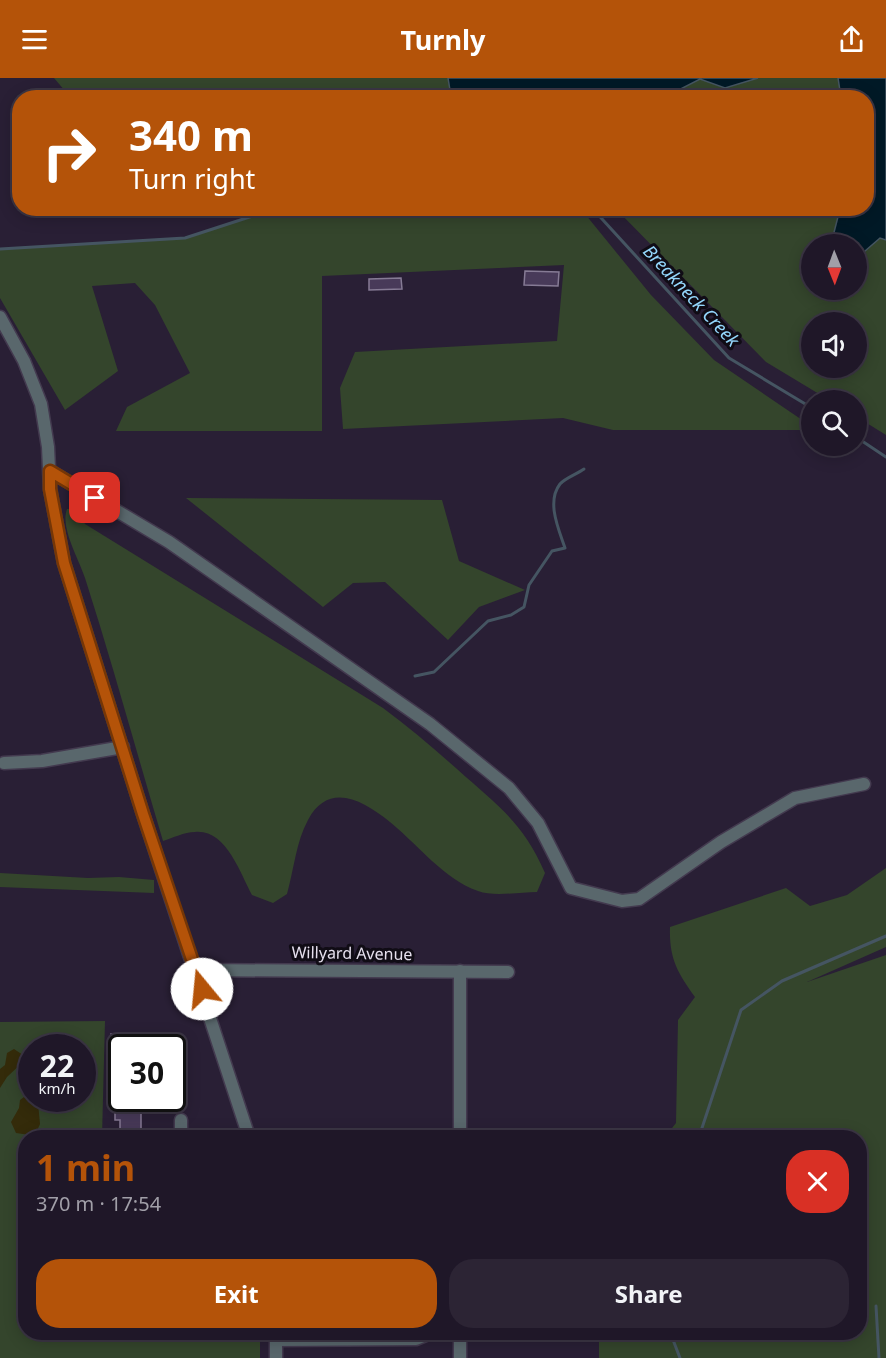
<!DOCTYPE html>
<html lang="en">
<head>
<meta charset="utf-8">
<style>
	body { margin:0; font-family:"Noto Sans",sans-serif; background:#2c2434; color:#f1f3f6; height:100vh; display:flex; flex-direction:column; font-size:22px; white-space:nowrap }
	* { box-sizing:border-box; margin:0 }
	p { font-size:20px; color:#a19fa8 }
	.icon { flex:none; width:33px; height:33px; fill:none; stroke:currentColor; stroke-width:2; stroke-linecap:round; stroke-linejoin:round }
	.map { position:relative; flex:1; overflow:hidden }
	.drawer { position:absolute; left:18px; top:1052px; width:849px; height:210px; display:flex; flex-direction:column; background:#1f1728; border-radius:24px; box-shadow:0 3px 15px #0003,0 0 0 2px #3c3645 }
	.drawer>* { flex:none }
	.guide { position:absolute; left:12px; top:12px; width:862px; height:126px; border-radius:24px; box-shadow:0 3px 15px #0003,0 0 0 2px #3c3645; background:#b45309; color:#fff; overflow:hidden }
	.needle { width:39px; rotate:179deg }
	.tools { position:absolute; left:801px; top:156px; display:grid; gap:12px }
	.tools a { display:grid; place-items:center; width:66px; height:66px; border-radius:50%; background:#1f1728; box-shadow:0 3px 15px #0003,0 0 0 2px #3c3645; font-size:30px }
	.speed { position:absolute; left:18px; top:956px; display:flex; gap:12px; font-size:30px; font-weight:700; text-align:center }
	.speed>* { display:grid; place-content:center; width:78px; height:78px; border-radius:50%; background:#1f1728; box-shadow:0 3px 15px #0003,0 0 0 2px #3c3645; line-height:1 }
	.speed small { font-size:15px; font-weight:400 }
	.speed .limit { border:3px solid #111; border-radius:9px; background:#fff; color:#111 }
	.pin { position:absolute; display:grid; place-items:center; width:51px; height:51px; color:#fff; margin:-26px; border-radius:12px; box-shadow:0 3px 9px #0006 }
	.me { position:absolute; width:66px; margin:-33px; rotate:343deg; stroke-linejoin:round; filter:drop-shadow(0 0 4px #0008) }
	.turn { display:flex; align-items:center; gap:21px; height:126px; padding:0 18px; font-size:27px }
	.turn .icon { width:78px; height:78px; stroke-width:2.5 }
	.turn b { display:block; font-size:42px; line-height:51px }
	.round { display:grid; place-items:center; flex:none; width:63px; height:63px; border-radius:24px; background:#2c2434 }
	.summary { display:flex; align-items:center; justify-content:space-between; height:102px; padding:0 18px }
	h1 { font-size:36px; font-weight:700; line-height:45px; color:#b45309 }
	.button { display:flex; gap:12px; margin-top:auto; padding:12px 18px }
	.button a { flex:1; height:69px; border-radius:24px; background:#b45309; color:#fff; font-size:24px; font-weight:700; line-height:69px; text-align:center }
	.button a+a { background:#2c2434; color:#f1f3f6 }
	header { display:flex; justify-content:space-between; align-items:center; height:78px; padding:0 18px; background:#b45309; color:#fff; font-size:27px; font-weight:700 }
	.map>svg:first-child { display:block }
</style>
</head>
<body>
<header><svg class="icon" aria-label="menu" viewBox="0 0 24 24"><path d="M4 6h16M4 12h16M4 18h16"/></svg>Turnly<svg class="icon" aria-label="share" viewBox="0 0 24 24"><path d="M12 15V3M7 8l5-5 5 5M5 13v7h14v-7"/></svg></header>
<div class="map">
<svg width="886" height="1280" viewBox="0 0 886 1280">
	<rect width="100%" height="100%" fill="#291f35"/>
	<g fill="#34452c" fill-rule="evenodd">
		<path d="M54,0H886V357L857,339L856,322H829L766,284L616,131L867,130V20H71ZM812,166H856V212H812ZM812,244H856V290H812Z"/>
		<polygon points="277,131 581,131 651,217 714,282 811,348 811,352 613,352 563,340 343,351 340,310 355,274 557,263 564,187 322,198 322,353 116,353 127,329 190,295 155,227 135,205 92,208 118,293 65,332 0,220 0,171 185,160"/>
		<polygon points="186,420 442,422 459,483 525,512 479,529 448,562 385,504 353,505 323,529"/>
		<path d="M67,431H77L85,446L383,630C409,649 433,670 457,691C497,727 523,744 545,795L537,814C519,814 494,819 478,813C460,807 446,795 432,783C405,759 340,682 308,742C296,764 294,791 287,816L273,825L252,817C240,795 226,751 195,754C184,754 173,760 163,763C137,676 113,587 85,500C79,481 60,450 67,431Z"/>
		<path d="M886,790V869L807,904L886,877V1280H599V1254H860V1059H665L676,1045L678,942L695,919C677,894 669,880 670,849L786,810L810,828L847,817Z"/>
		<polygon points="0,795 88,800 119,799 154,802 154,815 0,809"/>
		<path d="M105,943L102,1059H26V1254H260V1280H0V944ZM32,969H82V1020H32Z"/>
	</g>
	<g fill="#342b0a">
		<polygon points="14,971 23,977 24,983 7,999 0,1010 0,991 5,987 7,975"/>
		<polygon points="24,1019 38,1025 40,1046 37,1053 30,1057 16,1055 11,1044 19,1030 20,1022"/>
	</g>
	<g fill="#001926" stroke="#455562" stroke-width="1.5">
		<polygon points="448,0 758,0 725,10 700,1 665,19 477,20 450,12"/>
		<polygon points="838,0 886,0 886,162 880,160 857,180 856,166 831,166 840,131 867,130 867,20 841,19"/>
	</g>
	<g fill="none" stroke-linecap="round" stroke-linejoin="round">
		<g stroke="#455562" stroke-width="3">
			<polyline points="592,130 729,280 812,330"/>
			<polyline points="0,171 185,160 277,130"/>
			<polyline points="856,359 886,379"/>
			<path d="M415,598L434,594L488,543L511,537L524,529L529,507L552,473L565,470C559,452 546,424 560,406C565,400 577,396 584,391"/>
			<polyline points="699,1059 741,932 782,903 886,858"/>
			<polyline points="876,1228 879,1280"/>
			<polyline points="670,1254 680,1280"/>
		</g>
	</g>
	<g fill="#483a59" stroke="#867b95" stroke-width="1.5">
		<polygon points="525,193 559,194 558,208 524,207"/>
		<polygon points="401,200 402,211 369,212 369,201"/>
		<polygon points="111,956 123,956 122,983 111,983"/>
		<polygon points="115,1020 141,1020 141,1052 120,1052 120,1042 115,1042"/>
	</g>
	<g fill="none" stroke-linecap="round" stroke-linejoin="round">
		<g stroke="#433a4f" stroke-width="15">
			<g id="minor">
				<polyline points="0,239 24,283 41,326 48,369 50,411 64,485 143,736 249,1059"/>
				<polyline points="50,393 169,464 430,646 509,710 538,745 571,810 622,823 639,821 721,764 795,720 864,706"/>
				<polyline points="4,685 42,683 123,669"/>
				<polyline points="196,892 508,894"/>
				<polyline points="181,1059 181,1042"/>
				<polyline points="460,1059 460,893"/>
				<polyline points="276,1255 276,1280"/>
				<polyline points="276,1262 416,1261 433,1254"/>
				<polyline points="460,1280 460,1254"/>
			</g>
		</g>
		<polyline stroke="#91899a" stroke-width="2" stroke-dasharray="1.5 4.5" stroke-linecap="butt" points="180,1002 181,1032"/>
		<use href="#minor" stroke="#59676c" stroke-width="12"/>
	</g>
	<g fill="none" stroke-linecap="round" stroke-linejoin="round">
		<g stroke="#753606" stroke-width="15">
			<polyline id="route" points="95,420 50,393 50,411 64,485 143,736 202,911"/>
		</g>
		<use href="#route" stroke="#b45309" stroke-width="10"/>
	</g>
	<g text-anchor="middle" stroke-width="6" stroke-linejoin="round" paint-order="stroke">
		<g font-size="16" fill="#e6e0ee" stroke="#100c15">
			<text transform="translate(352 875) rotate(1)" y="6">Willyard Avenue</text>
		</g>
		<g font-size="18" font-style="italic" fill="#93d6fb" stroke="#100c15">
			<text transform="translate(691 218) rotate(47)" y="6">Breakneck Creek</text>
		</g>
	</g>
</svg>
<div class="tools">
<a><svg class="needle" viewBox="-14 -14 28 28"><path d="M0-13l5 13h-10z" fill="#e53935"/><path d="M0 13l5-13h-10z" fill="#a19fa8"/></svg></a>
<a><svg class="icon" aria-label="sound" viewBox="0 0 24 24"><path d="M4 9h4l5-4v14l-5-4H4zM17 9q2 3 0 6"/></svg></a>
<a><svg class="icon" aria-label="search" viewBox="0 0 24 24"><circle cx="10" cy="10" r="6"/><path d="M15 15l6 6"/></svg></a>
</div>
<div class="speed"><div>22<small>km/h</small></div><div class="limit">30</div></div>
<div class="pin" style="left:95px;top:420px;background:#d93025"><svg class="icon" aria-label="arrive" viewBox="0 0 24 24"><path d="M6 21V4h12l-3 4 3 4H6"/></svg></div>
<svg class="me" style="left:202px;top:911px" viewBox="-20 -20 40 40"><circle r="19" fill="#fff"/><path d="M0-13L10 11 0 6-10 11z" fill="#b45309"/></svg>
<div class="guide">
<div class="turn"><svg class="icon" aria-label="right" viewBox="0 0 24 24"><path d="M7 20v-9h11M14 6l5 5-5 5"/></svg><div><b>340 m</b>Turn right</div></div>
</div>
<section class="drawer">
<div class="summary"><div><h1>1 min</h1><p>370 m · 17:54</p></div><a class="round" style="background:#d93025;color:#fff"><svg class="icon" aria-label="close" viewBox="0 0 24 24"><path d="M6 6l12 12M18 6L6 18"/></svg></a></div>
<div class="button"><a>Exit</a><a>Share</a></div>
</section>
</div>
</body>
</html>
